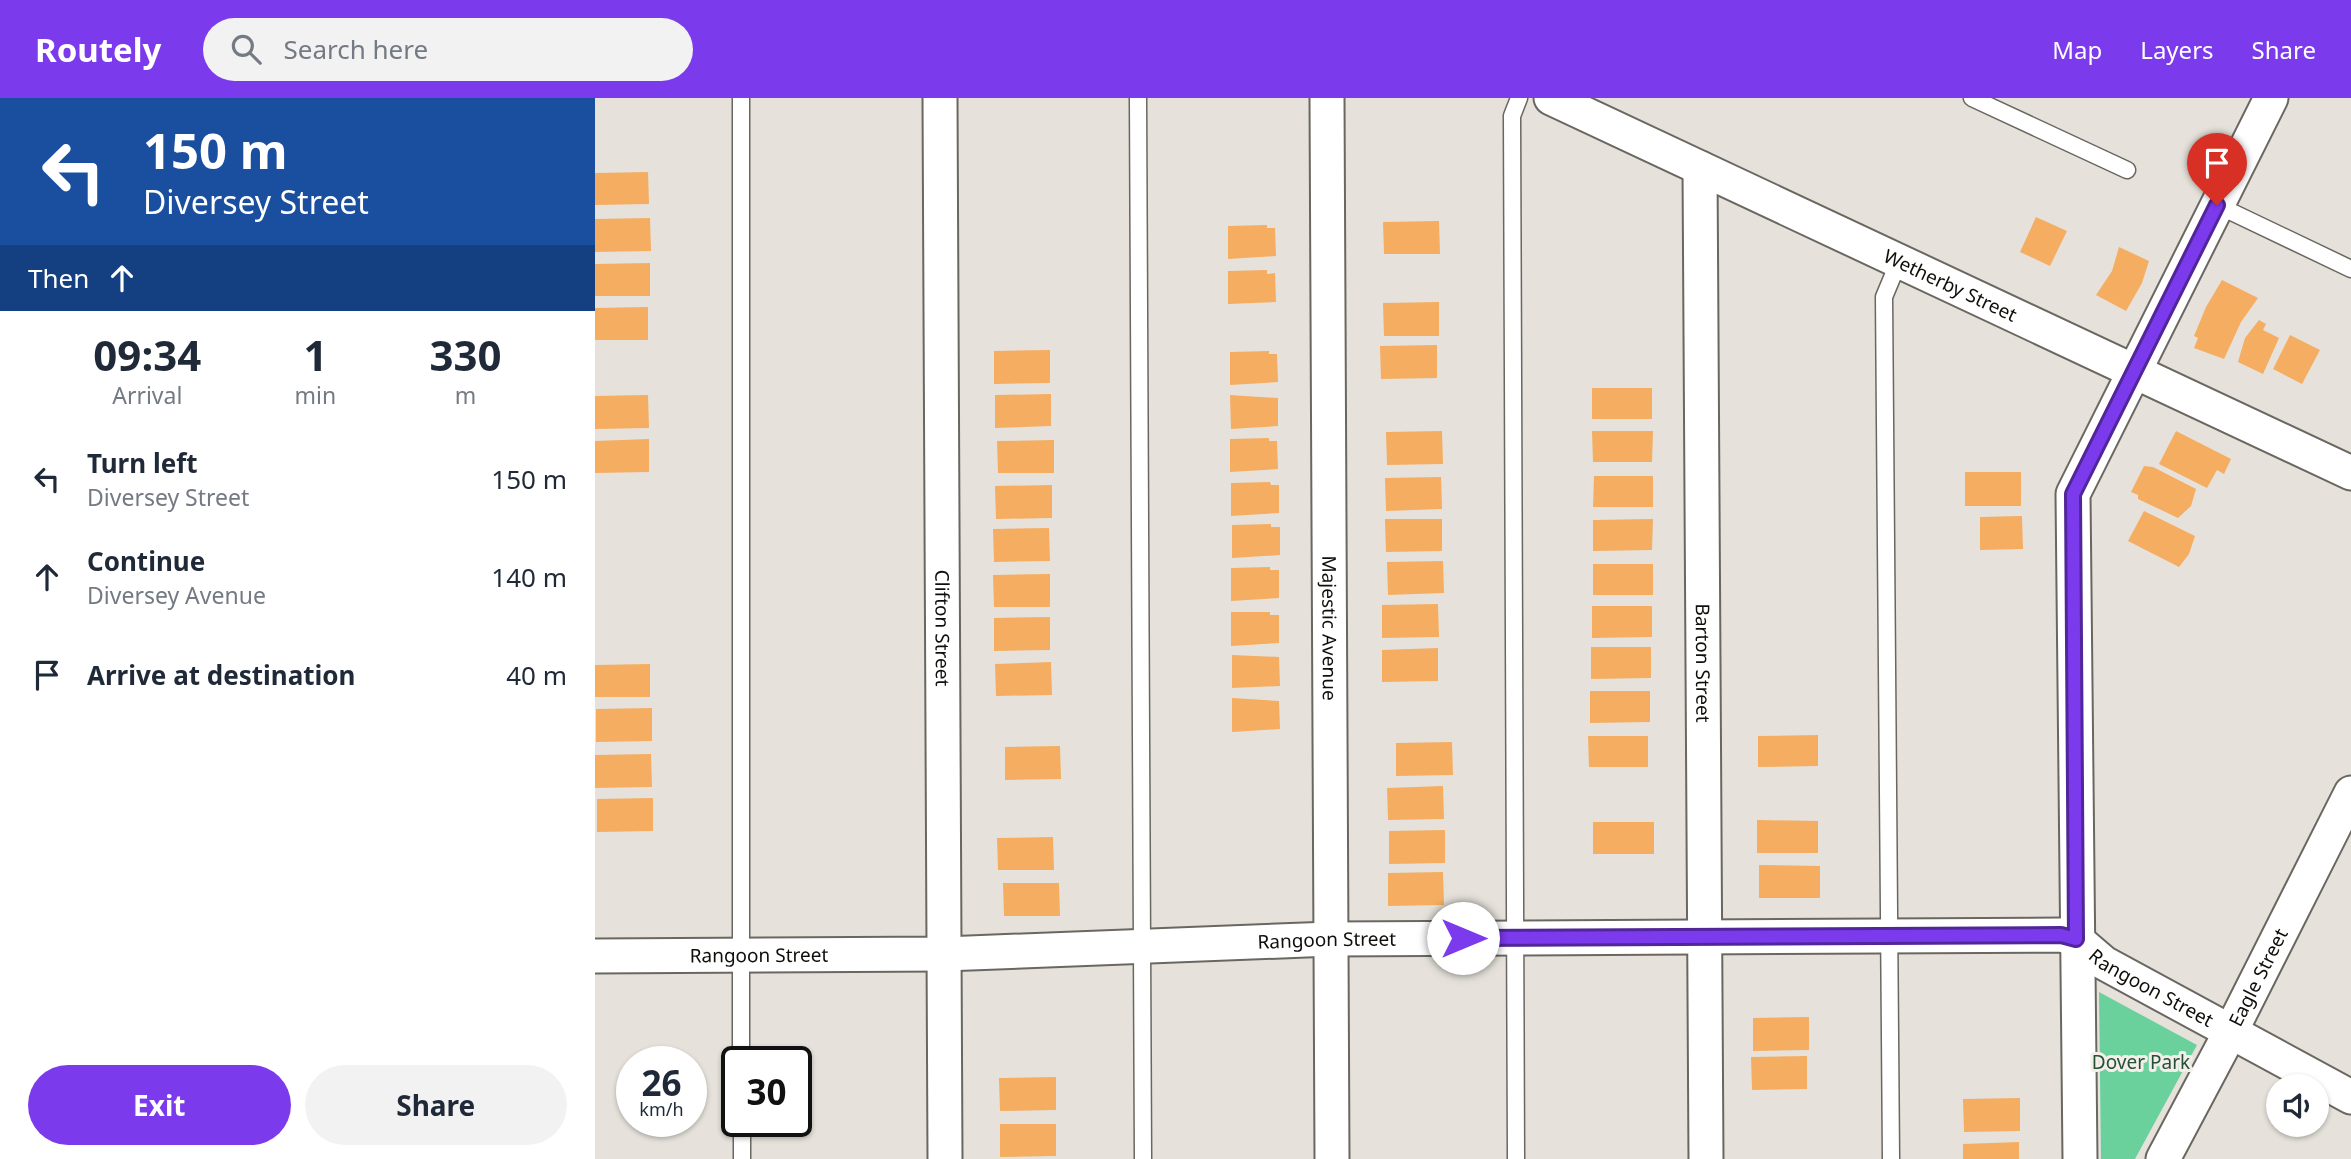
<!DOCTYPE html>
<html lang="en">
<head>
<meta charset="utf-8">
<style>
	body { margin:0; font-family:"Noto Sans",sans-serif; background:#f2f2f3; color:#1f2937; height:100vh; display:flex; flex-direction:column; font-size:26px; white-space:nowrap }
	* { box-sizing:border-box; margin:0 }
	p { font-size:23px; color:#747a83 }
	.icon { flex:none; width:38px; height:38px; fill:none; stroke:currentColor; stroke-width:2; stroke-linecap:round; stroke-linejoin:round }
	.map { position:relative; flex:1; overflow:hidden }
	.side { display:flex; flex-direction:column; background:#fff; width:595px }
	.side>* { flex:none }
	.guide { background:#1a4fa0; color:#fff; overflow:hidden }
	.buttons { position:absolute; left:1671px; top:976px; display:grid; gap:14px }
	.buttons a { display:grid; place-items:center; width:63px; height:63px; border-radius:50%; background:#fff; box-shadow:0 2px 5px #0004; font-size:35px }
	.speed { position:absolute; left:21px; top:948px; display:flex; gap:14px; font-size:35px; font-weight:700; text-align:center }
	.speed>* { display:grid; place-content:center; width:91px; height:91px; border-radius:50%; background:#fff; box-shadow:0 2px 5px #0004; line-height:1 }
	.speed small { font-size:18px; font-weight:400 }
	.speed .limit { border:4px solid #111; border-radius:10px; background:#fff; color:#111 }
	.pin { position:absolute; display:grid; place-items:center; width:60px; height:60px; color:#fff; margin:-72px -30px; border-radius:50% 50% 50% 0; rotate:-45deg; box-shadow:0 0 7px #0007 }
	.pin .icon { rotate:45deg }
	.me { position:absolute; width:77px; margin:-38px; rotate:90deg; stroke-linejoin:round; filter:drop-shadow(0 0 5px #0008) }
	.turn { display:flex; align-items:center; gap:24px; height:147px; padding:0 28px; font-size:32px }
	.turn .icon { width:91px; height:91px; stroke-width:2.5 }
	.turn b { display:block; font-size:49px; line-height:60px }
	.then { display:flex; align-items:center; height:66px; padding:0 28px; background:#0003; gap:14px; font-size:26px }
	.eta { display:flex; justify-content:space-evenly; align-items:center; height:119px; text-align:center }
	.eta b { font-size:42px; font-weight:700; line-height:49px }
	.primary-button { display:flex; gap:14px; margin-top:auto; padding:14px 28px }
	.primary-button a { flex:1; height:80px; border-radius:42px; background:#7c3aed; color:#fff; font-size:28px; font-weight:700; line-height:80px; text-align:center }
	.primary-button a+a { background:#f2f2f3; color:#1f2937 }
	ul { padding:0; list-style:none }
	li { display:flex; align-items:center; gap:21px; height:98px; padding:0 28px }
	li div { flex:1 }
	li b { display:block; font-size:26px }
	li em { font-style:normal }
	header { display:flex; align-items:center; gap:42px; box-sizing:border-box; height:98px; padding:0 35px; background:#7c3aed; color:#fff }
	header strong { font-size:33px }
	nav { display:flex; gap:38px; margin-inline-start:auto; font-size:24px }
	.search { width:490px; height:63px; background:#f2f2f3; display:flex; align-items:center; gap:18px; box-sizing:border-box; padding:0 24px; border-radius:38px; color:#747a83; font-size:26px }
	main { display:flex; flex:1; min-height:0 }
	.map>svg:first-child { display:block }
</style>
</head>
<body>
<header>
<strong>Routely</strong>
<div class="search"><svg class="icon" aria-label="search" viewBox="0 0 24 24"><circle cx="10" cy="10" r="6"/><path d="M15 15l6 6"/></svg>Search here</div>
<nav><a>Map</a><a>Layers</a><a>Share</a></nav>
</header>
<main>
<section class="side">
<div class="guide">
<div class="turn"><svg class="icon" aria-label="left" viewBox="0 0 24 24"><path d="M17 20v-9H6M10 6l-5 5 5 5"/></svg><div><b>150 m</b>Diversey Street</div></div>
<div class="then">Then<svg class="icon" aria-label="ahead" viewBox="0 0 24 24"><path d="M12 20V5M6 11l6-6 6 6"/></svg></div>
</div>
<div class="eta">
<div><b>09:34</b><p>Arrival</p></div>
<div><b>1</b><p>min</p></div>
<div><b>330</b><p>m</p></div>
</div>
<ul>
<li><svg class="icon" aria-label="left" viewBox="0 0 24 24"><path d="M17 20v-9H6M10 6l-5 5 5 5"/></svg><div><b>Turn left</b><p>Diversey Street</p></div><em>150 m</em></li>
<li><svg class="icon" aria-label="ahead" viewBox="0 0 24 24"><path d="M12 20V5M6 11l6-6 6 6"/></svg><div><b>Continue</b><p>Diversey Avenue</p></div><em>140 m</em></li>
<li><svg class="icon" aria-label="arrive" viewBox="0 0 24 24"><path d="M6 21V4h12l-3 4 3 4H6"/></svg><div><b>Arrive at destination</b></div><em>40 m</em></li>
</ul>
<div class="primary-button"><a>Exit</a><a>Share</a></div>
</section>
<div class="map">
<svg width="1756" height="1061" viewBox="0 0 1756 1061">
	<rect width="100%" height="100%" fill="#e6e2db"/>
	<polygon fill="#6bd19c" points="1504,894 1602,947 1540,1061 1506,1061"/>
	<g fill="#f5ad61">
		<polygon points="53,74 54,106 0,107 0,75"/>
		<polygon points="1441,119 1472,133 1455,168 1425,154"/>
		<polygon points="55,120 56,153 0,154 0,121"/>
		<polygon points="844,123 845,156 789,156 788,124"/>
		<polygon points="672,127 672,130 680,130 681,158 633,161 633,128"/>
		<polygon points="1524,149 1554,163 1547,185 1531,213 1501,197 1517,173"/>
		<polygon points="55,165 55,198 0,198 0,166"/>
		<polygon points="672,172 672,176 680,175 681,204 633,206 633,173"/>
		<polygon points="1627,182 1663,200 1646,224 1629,261 1599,250 1603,240 1599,238 1611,209"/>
		<polygon points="844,204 844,238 789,238 788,205"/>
		<polygon points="53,209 53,242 0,242 0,210"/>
		<polygon points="1664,222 1671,226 1668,232 1684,240 1668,276 1643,264 1650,240"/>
		<polygon points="1695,237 1725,252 1707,286 1678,271"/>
		<polygon points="842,247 842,280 786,281 785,248"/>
		<polygon points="455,252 455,285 399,286 399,253"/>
		<polygon points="674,253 674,256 682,256 683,284 635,287 635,254"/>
		<rect x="997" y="290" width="60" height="31"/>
		<polygon points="456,296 456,328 400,330 400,297"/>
		<polygon points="53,297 54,330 0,331 0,298"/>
		<polygon points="635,297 683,300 683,328 636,331"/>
		<polygon points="847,333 848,366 792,367 791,334"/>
		<polygon points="997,333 1058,333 1057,364 998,364"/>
		<polygon points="1581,333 1636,361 1629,376 1622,372 1612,390 1564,366"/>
		<polygon points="674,340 674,343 682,343 683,371 635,374 635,341"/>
		<polygon points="54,341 54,374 0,375 0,343"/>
		<polygon points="459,342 459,375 403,375 402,343"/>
		<polygon points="1549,368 1558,369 1601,391 1596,408 1583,420 1543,401 1543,397 1536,394"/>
		<rect x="1370" y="374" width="56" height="34"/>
		<polygon points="999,378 1058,378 1058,409 998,409"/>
		<polygon points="846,379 847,411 791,413 790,380"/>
		<polygon points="675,384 676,387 684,387 684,415 636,418 636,385"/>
		<polygon points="457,387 457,420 401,421 400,388"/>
		<polygon points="1549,413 1600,438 1594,456 1584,469 1533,443"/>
		<polygon points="1427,418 1428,451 1385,452 1385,419"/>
		<polygon points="790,421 847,421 847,453 791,454"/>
		<polygon points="1058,421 1057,452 998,453 998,422"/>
		<polygon points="676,426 676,429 685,429 685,457 637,460 637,427"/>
		<polygon points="454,430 455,463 399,464 398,431"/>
		<polygon points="848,463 849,495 793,497 792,464"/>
		<rect x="998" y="466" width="60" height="31"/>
		<polygon points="675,469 675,472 684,472 684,500 636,503 636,470"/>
		<polygon points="455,476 455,509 399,509 398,477"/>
		<polygon points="843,506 844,539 787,540 787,507"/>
		<polygon points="997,508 1057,508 1057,539 997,540"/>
		<polygon points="636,514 675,514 675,517 684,517 684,545 636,548"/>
		<polygon points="455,519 455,552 399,553 399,520"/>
		<polygon points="996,549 1056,549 1056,580 996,581"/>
		<polygon points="843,550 843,583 787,584 787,552"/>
		<polygon points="637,557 684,559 685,588 637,590"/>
		<polygon points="456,564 457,597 401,598 400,566"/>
		<polygon points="55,566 55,599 0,599 0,567"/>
		<polygon points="995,593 1055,593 1055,624 995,625"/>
		<polygon points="637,600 684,603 685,631 637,634"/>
		<polygon points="57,610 57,643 1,644 1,611"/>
		<polygon points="1223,637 1223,668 1163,669 1163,638"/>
		<polygon points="993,638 1053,638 1053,669 994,669"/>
		<polygon points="857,644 858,677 801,678 801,645"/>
		<polygon points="465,648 466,681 410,682 410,649"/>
		<polygon points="56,656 57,689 0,690 0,657"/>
		<polygon points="848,688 849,721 793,722 792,690"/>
		<polygon points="58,700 58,733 2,734 2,701"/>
		<polygon points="1162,722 1223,723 1223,755 1162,755"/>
		<rect x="998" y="724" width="61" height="32"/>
		<polygon points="850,732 850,765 794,766 794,733"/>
		<polygon points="458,739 459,772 403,772 402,740"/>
		<polygon points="1164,767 1225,768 1225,800 1164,800"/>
		<polygon points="848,774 849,807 793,808 793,775"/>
		<polygon points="408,785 464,785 465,818 409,818"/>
		<polygon points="1214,919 1214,952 1158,953 1158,920"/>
		<polygon points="1212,958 1212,991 1157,992 1156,959"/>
		<polygon points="461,979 461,1012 405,1013 404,980"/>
		<polygon points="1425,1000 1425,1033 1369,1034 1368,1001"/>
		<polygon points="405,1026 461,1026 461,1058 405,1059"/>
		<polygon points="1424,1044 1424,1061 1368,1061 1368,1046"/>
	</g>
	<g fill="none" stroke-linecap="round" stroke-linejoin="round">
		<g stroke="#6a6761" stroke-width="19">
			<g id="lane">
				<polyline points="146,0 146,964"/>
				<polyline points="543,0 548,1061"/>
				<polyline points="1377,0 1532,72"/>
				<polyline points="1622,107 1756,171"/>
				<polyline points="147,1024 147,1061"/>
				<polyline points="921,1061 917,18 924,0"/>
				<polyline points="1296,1061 1289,199 1304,163"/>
			</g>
		</g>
		<g stroke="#6a6761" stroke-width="37">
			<g id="street">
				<path id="s1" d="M345,0L350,1061"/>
				<path id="s2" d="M732,0L737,1061"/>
				<path id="s3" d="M956,0L1756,375"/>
				<path id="s4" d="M1105,70L1111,1061"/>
				<path id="s5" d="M0,858L349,856L736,841L1466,837L1481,841L1509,865L1756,999"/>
				<polyline points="1485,1061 1478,396 1676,0"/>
				<path id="s6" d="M1568,1061L1636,933L1756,695"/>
			</g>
		</g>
		<use href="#lane" stroke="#fff" stroke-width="16"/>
		<use href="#street" stroke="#fff" stroke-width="33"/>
	</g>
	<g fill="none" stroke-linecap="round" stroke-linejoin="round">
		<g stroke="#51269a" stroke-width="18">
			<polyline id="route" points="868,840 1466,837 1481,841 1478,396 1622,107"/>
		</g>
		<use href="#route" stroke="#7c3aed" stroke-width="12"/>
	</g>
	<g text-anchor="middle" stroke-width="6" stroke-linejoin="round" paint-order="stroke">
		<g font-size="19" fill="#0f0e0b" stroke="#f3efe8">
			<text dy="7" stroke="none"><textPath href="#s3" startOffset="441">Wetherby Street</textPath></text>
			<text dy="7" stroke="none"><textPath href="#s1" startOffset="530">Clifton Street</textPath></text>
			<text dy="7" stroke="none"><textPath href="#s2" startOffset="530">Majestic Avenue</textPath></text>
			<text dy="7" stroke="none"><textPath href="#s4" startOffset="495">Barton Street</textPath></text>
			<text dy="7" stroke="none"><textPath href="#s5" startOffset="732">Rangoon Street</textPath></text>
			<text dy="7" stroke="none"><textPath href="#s5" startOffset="164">Rangoon Street</textPath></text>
			<text dy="7" stroke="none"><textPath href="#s6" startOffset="205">Eagle Street</textPath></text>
			<text dy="7" stroke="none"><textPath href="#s5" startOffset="1572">Rangoon Street</textPath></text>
		</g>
		<g font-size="19" fill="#245039" stroke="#f3efe8">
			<text x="1546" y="971">Dover Park</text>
		</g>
	</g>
</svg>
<div class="buttons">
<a><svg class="icon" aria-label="sound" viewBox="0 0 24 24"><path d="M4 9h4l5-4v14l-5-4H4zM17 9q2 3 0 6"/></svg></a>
</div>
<div class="speed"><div>26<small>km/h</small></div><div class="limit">30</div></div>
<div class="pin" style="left:1622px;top:107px;background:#d93025"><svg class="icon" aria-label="arrive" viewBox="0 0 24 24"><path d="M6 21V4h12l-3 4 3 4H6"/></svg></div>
<svg class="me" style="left:868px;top:840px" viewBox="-20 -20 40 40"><circle r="19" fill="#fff"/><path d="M0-13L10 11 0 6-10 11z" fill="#7c3aed"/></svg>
</div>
</main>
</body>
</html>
